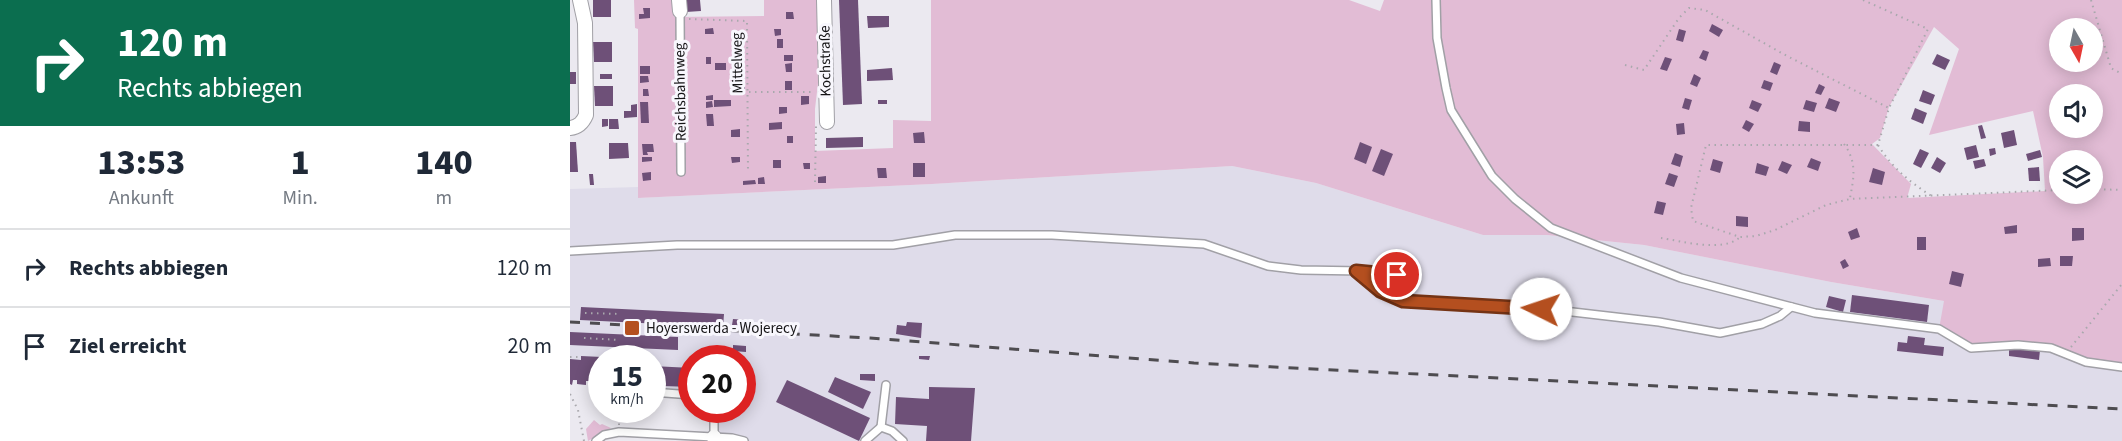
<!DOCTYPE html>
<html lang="de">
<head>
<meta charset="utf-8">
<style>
	body { margin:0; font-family:"Source Sans 3",sans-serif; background:#f6f6f7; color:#1f2937; height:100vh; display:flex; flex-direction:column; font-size:22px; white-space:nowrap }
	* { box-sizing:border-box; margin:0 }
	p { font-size:20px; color:#747a83 }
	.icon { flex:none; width:33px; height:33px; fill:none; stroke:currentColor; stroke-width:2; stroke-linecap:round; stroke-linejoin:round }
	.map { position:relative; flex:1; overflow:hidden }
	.sheet { display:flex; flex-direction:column; background:#fff; width:570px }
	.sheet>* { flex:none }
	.banner { background:#0b6e4f; color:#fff; overflow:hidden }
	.needle { width:39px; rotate:171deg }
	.fabs { position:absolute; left:1479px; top:18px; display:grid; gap:12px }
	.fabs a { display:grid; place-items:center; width:54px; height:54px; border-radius:50%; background:#fff; box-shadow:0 3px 15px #0003; font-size:30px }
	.speed { position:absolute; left:18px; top:345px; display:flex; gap:12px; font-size:30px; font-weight:700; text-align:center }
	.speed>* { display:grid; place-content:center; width:78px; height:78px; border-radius:50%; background:#fff; box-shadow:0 3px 15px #0003; line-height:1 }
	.speed small { font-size:15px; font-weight:400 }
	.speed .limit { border:9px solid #d22; background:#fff; color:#111 }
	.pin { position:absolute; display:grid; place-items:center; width:51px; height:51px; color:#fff; margin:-26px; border:3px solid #fff; border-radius:50%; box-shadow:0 2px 6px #0007 }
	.me { position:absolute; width:66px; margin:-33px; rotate:274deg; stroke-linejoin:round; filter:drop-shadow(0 0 4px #0008) }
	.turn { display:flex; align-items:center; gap:21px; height:126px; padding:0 18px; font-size:27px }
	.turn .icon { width:78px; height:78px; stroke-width:2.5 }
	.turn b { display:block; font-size:42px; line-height:51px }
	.eta { display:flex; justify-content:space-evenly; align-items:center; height:102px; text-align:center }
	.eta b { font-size:36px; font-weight:800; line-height:42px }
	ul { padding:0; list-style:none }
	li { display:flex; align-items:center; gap:18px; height:78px; padding:0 18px; border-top:2px solid #e0e1e3 }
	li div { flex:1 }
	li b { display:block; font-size:22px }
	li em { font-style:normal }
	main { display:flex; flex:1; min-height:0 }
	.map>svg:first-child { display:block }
</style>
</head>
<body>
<main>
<section class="sheet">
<div class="banner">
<div class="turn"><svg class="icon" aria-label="right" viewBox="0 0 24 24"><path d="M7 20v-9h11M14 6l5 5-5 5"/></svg><div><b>120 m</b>Rechts abbiegen</div></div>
</div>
<div class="eta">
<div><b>13:53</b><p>Ankunft</p></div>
<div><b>1</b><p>Min.</p></div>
<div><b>140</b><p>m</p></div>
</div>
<ul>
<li><svg class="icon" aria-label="right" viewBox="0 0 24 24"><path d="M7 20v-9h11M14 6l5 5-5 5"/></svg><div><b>Rechts abbiegen</b></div><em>120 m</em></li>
<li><svg class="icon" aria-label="arrive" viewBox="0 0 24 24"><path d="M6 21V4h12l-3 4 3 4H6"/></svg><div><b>Ziel erreicht</b></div><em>20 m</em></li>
</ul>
</section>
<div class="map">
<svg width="1552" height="441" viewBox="0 0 1552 441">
	<rect width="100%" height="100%" fill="#ebe9f0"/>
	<polygon fill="#dfdcea" points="662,166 746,183 913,235 977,235 1074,245 1261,282 1374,301 1481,348 1552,367 1552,441 177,441 146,438 144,410 172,410 172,358 122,358 121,394 83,391 82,358 40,357 32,358 31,381 16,381 16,385 7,384 7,381 3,380 2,385 0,384 0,189 68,187 68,198 362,184"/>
	<g fill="#e2bcd5" fill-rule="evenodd">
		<path d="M64,0H103L104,17L194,16V0H247L248,83L245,109V151L323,148V120L361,121V0H779L810,11L814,0H1552V366H1536L1481,348H1401L1369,329L1374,301L1261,282L1074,245L977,235H913L746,183L662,166L362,184L68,198V29L65,28ZM1364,27L1389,49L1359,135L1463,111L1473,157L1475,191L1337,198L1341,184L1302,144L1310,138L1319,107ZM1490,28H1522V62H1490ZM1490,94H1522V128H1490ZM1490,160H1522V194H1490Z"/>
		<polygon points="24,420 30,425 32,424 41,428 18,441 16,429"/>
	</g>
	<g fill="#6e5078">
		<rect x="23" y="0" width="18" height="17"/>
		<polygon points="116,0 130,0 131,11 116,12"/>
		<polygon points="269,0 288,0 292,104 273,105"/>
		<polygon points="73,8 80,8 80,18 69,19 69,14 74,14"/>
		<polygon points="216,12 223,12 224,19 216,19"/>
		<polygon points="297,16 319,16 319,27 298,28"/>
		<polygon points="1142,24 1153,30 1149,37 1139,31"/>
		<polygon points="143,28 144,34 135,34 135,29"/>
		<polygon points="204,29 211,29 211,35 205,36"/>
		<polygon points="1109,29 1116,31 1113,42 1106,40"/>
		<rect x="207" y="39" width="6" height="9"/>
		<polygon points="23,42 42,42 42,62 24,62"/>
		<polygon points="1133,50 1139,52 1136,61 1129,58"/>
		<polygon points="1367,54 1380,60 1375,70 1362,64"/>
		<rect x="214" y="55" width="9" height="6"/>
		<rect x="136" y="57" width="5" height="7"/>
		<polygon points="1095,57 1102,59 1097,71 1090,69"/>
		<polygon points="1204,62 1211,65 1207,75 1200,72"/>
		<rect x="145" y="63" width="11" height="7"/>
		<polygon points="222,63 222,72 216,72 215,64"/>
		<rect x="70" y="66" width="10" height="8"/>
		<polygon points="322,68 323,80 297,81 297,70"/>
		<rect x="0" y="72" width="6" height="12"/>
		<rect x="30" y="74" width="12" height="5"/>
		<polygon points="1124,74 1131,78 1127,87 1120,84"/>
		<polygon points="70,76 78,76 79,82 70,83"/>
		<polygon points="166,78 175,78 175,89 167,90"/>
		<polygon points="1194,80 1203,83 1200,91 1191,88"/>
		<rect x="215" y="81" width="7" height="9"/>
		<polygon points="1249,84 1255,87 1251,95 1245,93"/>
		<polygon points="24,86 43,86 43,106 25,106"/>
		<polygon points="73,89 78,89 79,96 73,96"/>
		<polygon points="1353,90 1365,95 1361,105 1349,101"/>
		<polygon points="143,95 143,100 136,100 136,96"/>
		<polygon points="231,96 239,96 239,104 231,105"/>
		<polygon points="1115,98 1122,100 1119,110 1112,108"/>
		<polygon points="1259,98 1270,102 1266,112 1255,108"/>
		<polygon points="144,100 161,100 161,106 144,107"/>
		<rect x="308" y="100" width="9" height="4"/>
		<polygon points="1182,100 1192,104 1188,112 1179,108"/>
		<polygon points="1236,100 1247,103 1244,112 1233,109"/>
		<polygon points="142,101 143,107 136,108 136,102"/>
		<polygon points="70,102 78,102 79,123 71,123"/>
		<polygon points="67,104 67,117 54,118 54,111 61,111 61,105"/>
		<polygon points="209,107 217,107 217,113 209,114"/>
		<polygon points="1345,108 1357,113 1353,124 1341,119"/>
		<polygon points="136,114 143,114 144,126 137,126"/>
		<polygon points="32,119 38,119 38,126 32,127"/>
		<polygon points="39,119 48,119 49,129 39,129"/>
		<polygon points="1176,120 1184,124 1179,132 1172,128"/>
		<polygon points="1229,121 1240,122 1240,132 1228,131"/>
		<polygon points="212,122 212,129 199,130 199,123"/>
		<polygon points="1114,123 1115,134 1107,135 1106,124"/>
		<polygon points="1412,125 1416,138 1411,139 1408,126"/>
		<polygon points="170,129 170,137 161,137 161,130"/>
		<polygon points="1444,130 1447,145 1434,148 1431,133"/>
		<polygon points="354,132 355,143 344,143 343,133"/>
		<rect x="217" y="136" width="6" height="7"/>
		<polygon points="293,137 293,147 256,148 256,138"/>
		<polygon points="0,142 6,142 8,172 0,172"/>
		<polygon points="790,142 802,147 796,164 784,159"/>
		<polygon points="39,143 58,143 59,158 39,159"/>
		<polygon points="72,144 83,144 84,152 77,152 78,155 73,155"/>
		<polygon points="1406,145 1409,157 1397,160 1394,148"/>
		<polygon points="1425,148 1426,154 1420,156 1419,149"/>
		<polygon points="811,149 823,154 814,176 802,171"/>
		<polygon points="1350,149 1359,153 1351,168 1343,164"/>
		<polygon points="1470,150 1472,157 1458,161 1456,154"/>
		<polygon points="1105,153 1113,156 1110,167 1101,164"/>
		<polygon points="72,157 82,157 82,161 72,162"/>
		<polygon points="161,157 170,157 170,162 162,163"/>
		<polygon points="1367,157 1376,163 1370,173 1361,168"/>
		<polygon points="1241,158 1251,162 1248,171 1237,167"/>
		<polygon points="1143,159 1153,162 1150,173 1140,170"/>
		<polygon points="1414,159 1416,166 1405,169 1403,161"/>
		<rect x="203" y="160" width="8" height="8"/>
		<polygon points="1212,161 1222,165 1217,174 1208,170"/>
		<polygon points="233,163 240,163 240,169 234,169"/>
		<rect x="343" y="163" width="12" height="14"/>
		<polygon points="1187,163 1199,167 1196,176 1185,173"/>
		<polygon points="1469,167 1470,181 1459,181 1458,168"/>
		<polygon points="307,168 316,168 317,178 308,178"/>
		<polygon points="1303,168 1315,172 1312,185 1299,182"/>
		<polygon points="81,172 81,180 73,181 72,173"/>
		<polygon points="1099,173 1108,176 1104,187 1095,184"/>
		<polygon points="19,174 23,174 24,185 20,185"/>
		<polygon points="256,176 256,183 248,183 248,177"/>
		<polygon points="194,177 195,184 188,184 188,178"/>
		<polygon points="185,180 186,184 173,185 173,181"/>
		<polygon points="1087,201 1096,203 1093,215 1084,213"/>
		<polygon points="1166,216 1178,217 1178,227 1166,226"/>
		<polygon points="1447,225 1447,233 1435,234 1434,227"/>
		<polygon points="1287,228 1290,237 1281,240 1278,232"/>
		<polygon points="1502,228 1514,228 1514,240 1502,241"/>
		<rect x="1347" y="237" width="9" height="13"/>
		<polygon points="1490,256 1503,256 1502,266 1490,266"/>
		<polygon points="1480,258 1481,266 1468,267 1468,259"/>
		<polygon points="1275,259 1279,266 1273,269 1270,262"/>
		<polygon points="1382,271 1394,274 1391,287 1379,284"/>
		<polygon points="1282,295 1359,305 1357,322 1280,312"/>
		<polygon points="1259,296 1276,300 1273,312 1256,307"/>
		<polygon points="11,307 154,314 153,327 10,320"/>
		<polygon points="163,319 177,320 177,326 162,325"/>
		<polygon points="337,322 352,323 351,338 326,334 327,325 336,326"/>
		<polygon points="0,332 108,337 108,350 0,345"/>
		<polygon points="1338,336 1355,338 1354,345 1374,347 1373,356 1327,351 1328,342 1337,343"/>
		<polygon points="163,345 176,346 176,352 163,351"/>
		<polygon points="1439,349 1470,350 1469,360 1439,356"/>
		<polygon points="11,356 32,357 32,381 16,381 16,385 7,384 7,380 3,380 2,385 0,384 0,359 11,360"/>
		<polygon points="349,356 360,356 359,360 349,359"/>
		<polygon points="82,366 122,368 122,387 93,386 93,383 82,382"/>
		<polygon points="290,374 305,374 305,381 290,380"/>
		<polygon points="265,377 301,392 293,409 258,392"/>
		<polygon points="217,380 300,418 289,441 206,402"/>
		<polygon points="359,387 405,388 401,441 356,441 357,426 325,424 326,397 359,399"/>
	</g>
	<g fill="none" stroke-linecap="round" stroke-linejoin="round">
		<g stroke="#a1a0a6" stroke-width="10">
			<g id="service">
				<polyline points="866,0 867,38 876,88 881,110 922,176 945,199 981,228 1111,278 1245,313 1369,329 1401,348 1448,345 1481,348 1516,362 1552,367"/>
				<polyline points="110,11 111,172"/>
				<polyline points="0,251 107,245 323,245 385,235 482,235 634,244 698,266 731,270 792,271 827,275"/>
				<polyline points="786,271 811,291 833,301 994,311 1089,322 1150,333 1192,324 1210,316 1221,307"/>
				<polyline points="82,392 122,395"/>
				<polyline points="144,410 144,437"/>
				<polyline points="311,427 316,385"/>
				<polyline points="26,441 34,435 49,432 162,438 174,441"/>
				<polyline points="295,441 311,427 322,431 333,441"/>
			</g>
		</g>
		<g stroke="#a1a0a6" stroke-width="16">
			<g id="minor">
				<polyline points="109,0 110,11"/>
				<polyline points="254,0 257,122"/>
				<path d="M0,128C9,127 13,122 16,115L15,23L10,0"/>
				<polyline points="144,437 145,441"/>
			</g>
		</g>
		<g stroke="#a9a8ad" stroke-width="2" stroke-dasharray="1.5 4.5" stroke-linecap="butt">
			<path d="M1293,0L1358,29L1319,108L1308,145C1322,168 1341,183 1363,197"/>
			<polyline points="1521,0 1541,68 1552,74"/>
			<polyline points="119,19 177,21 178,173"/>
			<polyline points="1055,65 1074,70 1109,18 1119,8 1135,10 1217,56 1319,108"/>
			<polyline points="179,92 244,92"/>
			<path d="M1274,144C1287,162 1284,177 1280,198"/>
			<polyline points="1308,145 1136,145 1121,208 1123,221 1170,237 1186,236 1205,230 1256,205 1280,199 1490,190"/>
			<polyline points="245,182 246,126"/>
			<polyline points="1522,189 1552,190"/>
			<path d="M1091,238C1112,241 1153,253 1170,237"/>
			<polyline points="15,313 51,314"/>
			<polyline points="14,338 49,340"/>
			<polyline points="1501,347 1552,284"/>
			<polyline points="0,357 11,357"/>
			<polyline points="0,394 8,410 14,441"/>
			<polyline points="49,425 50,410"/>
		</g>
		<use href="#service" stroke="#fff" stroke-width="7"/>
		<use href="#minor" stroke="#fff" stroke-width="14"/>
		<polyline stroke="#4e4c50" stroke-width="3" stroke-dasharray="10 10" stroke-linecap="butt" points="0,322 300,338 624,363 1552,409"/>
	</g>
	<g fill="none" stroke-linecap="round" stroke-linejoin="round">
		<g stroke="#753314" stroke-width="15">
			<polyline id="route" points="827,275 786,271 810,291 833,301 971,309"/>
		</g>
		<use href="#route" stroke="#b44f1f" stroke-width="10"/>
	</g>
	<rect fill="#b44f1f" stroke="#f8f7fd" stroke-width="2" x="54" y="320" width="16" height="16" rx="3"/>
	<g text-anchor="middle" stroke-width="6" stroke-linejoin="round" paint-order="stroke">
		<g font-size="15" fill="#161517" stroke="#f8f7fd">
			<text transform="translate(255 61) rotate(-91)" y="5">Kochstraße</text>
			<text transform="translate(167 63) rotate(-91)" y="5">Mittelweg</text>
			<text transform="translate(110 92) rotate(-91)" y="5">Reichsbahnweg</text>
		</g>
		<g font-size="15" fill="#161517" stroke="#f8f7fd" text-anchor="start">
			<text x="76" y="333">Hoyerswerda - Wojerecy</text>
		</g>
	</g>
</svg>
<div class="fabs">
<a><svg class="needle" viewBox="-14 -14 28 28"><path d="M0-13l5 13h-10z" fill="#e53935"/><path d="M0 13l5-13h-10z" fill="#747a83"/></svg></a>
<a><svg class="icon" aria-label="sound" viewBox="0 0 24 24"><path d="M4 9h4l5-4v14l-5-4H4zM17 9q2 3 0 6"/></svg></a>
<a><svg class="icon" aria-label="layers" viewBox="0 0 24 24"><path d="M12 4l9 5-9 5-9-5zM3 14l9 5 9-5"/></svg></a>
</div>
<div class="speed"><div>15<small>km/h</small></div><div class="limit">20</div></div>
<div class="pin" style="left:827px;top:275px;background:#d93025"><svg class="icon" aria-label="arrive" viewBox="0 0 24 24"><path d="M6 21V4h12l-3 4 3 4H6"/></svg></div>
<svg class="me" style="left:971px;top:309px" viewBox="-20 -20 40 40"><circle r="19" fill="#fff"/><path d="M0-13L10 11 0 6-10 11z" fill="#b44f1f"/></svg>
</div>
</main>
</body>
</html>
